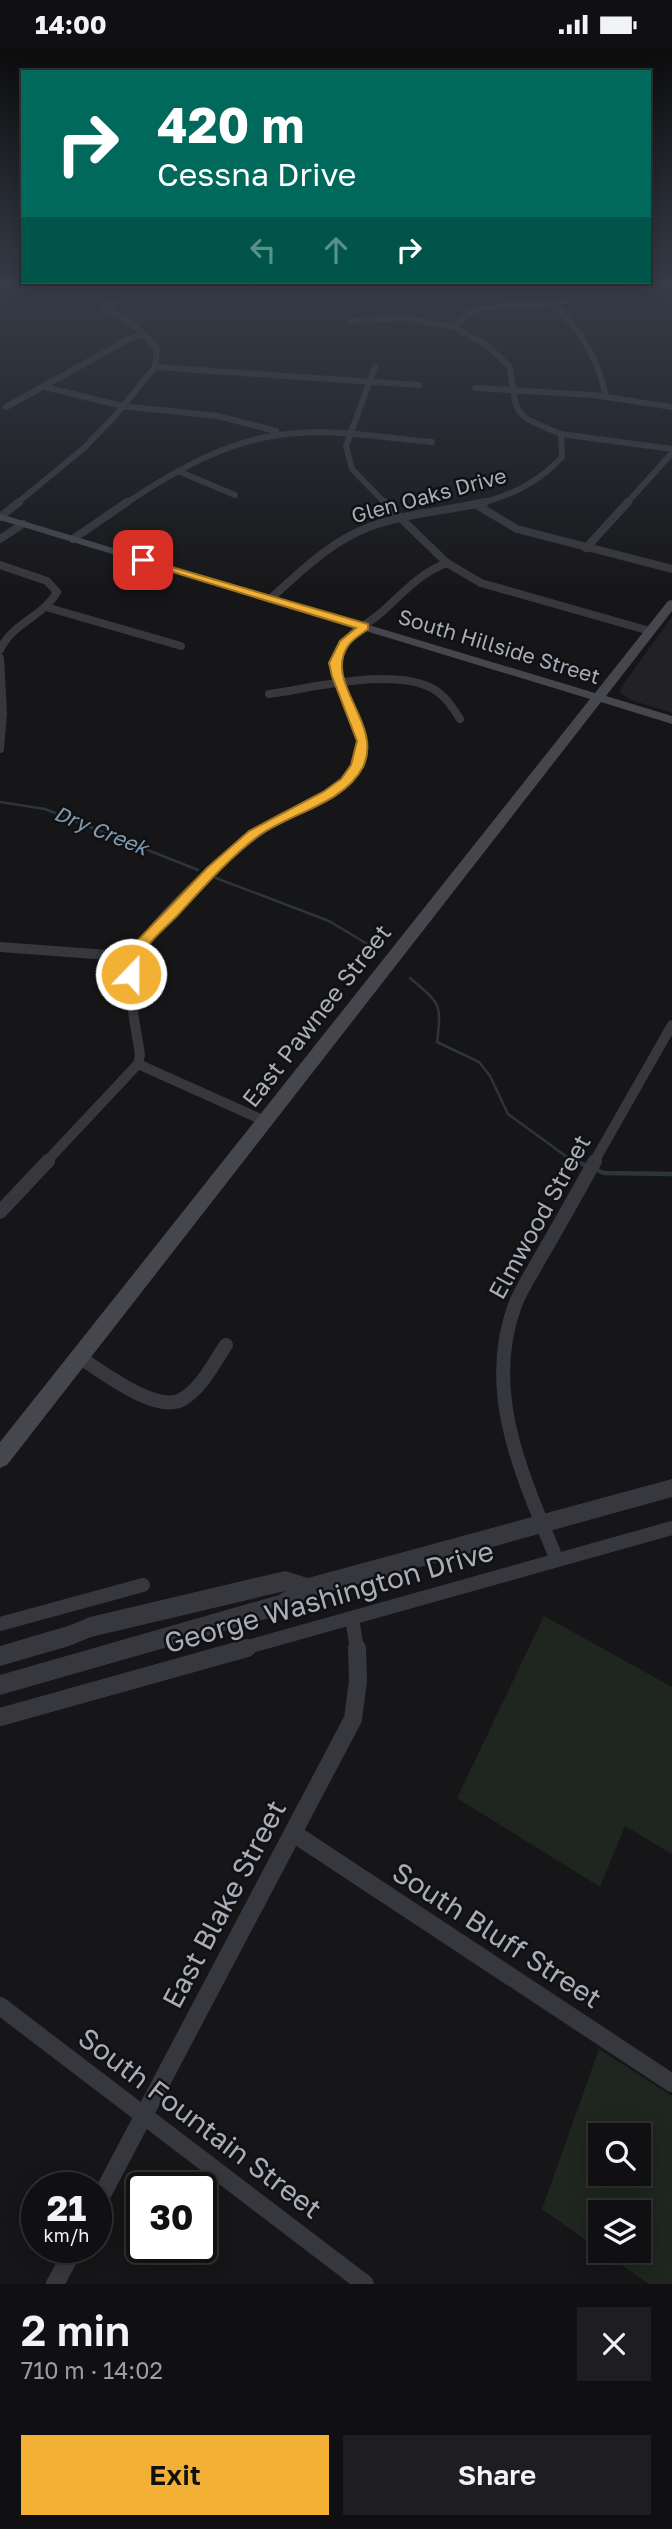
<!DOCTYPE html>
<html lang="en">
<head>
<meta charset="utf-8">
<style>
	body { margin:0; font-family:"Golos Text",sans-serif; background:#1e1e20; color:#f1f3f6; height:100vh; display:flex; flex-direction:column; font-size:26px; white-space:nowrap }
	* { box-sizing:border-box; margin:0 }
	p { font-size:23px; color:#9c9d9f }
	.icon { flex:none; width:38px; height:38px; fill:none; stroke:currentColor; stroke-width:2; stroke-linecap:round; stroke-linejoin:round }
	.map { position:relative; height:2235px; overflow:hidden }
	.panel { display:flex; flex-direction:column; background:#101012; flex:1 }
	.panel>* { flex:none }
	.hud { position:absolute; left:21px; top:21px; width:630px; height:214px; border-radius:0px; box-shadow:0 4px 18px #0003,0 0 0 2px #303032; background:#00695c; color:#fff; overflow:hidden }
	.buttons { position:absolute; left:588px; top:2074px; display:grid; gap:14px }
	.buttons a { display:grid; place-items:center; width:63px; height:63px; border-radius:0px; background:#101012; box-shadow:0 4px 18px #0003,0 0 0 2px #303032; font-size:35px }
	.speed { position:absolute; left:21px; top:2123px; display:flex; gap:14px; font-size:35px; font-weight:700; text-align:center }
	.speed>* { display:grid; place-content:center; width:91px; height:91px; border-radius:50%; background:#101012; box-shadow:0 4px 18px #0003,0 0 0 2px #303032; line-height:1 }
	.speed small { font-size:18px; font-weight:400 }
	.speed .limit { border:4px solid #111; border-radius:10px; background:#fff; color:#111 }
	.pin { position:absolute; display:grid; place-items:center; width:60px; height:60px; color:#fff; margin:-30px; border-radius:14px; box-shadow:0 4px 10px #0006 }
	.me { position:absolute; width:77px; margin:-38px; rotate:22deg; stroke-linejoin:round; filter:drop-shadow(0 0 5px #0008) }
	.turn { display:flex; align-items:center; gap:24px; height:147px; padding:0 21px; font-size:32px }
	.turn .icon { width:91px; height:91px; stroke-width:2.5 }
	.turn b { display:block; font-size:49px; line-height:60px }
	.lanes { display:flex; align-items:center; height:66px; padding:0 21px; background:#0003; justify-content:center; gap:35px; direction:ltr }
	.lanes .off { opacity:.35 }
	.round { display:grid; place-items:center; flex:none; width:74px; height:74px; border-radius:0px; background:#1e1e20 }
	.overview { display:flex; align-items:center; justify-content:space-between; height:119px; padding:0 21px }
	h1 { font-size:42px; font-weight:600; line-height:52px }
	.primary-button { display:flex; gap:14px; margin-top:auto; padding:14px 21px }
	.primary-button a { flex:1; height:80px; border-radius:0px; background:#f2b134; color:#111; font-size:28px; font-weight:600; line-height:80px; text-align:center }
	.primary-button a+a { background:#1e1e20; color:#f1f3f6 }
	.status { display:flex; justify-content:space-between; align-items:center; height:49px; padding:0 35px; background:#101012; direction:ltr }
	.status svg { height:19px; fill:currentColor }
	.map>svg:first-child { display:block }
</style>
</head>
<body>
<div class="status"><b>14:00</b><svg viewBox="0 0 49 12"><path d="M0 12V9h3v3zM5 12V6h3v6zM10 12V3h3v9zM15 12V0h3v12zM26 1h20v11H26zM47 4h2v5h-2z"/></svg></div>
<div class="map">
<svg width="672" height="2235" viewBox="0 0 672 2235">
	<rect width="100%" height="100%" fill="#161618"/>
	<polygon fill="#222225" points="672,568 672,664 631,651 620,644 622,637"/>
	<g fill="#1e261f" fill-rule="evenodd">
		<polygon points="544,1567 672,1638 672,1805 625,1777 600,1838 457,1749"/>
		<path d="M599,2000L672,2047V2235H649L601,2202H639V2163H600V2201L542,2160ZM600,2086H639V2124H600Z"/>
	</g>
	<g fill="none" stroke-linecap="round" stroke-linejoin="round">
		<g stroke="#2c353c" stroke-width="2.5">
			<polyline points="0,753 45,760 198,821"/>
			<polyline points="216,829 329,872 374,899"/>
			<path d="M410,929C440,955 442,953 437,993L479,1013L490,1027L508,1065L567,1108L579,1113"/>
		</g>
		<g stroke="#2c353c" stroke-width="4.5">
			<polyline points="575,1112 587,1117"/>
			<polyline points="594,1120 604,1124 672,1125"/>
		</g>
		<g stroke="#37383d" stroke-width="6">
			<path d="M554,256C582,283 598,310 606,348"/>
			<polyline points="103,260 151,235"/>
			<polyline points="350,272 403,269 455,278"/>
			<polyline points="155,318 419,336"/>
			<polyline points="375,318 346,397 352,420 386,455"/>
			<polyline points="45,338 122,357 218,367 276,382"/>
			<polyline points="475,339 593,346 672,358"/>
			<polyline points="6,358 129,290 144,285"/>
			<polyline points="561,385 672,400"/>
			<polyline points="178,422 235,446"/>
			<path d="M16,455L84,399L114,368L155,318L157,300C142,281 126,268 103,260"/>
			<path d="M125,455C177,420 233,388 297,384C342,381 388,389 432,393"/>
			<path d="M478,455C512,446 538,434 562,408L561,385C512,365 517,368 510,318L489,298L455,278C482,236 554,277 591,235"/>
			<polyline points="626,455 672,404"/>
		</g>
		<g stroke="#37383d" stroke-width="8">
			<polyline points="384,453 447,514 481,534 650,582"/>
			<polyline points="475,455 517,480 672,520"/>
			<polyline points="0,468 19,453"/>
			<polyline points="0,490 23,475"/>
			<polyline points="73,490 127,453"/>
			<polyline points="586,499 628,453"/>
			<path d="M0,516L47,532L57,543C43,568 12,574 0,601"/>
			<path d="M270,550C300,523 331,492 369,478C406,464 447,462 485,453"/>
			<polyline points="46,558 181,597"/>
			<polyline points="0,609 3,664 0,700"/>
			<path d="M269,645C313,639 396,617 435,641C446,648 453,659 460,670"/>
			<path d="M336,740C404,682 315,647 340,600C349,583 370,574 383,562C404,543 420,524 447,514"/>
		</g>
		<g stroke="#37383d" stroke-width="10">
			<polyline points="0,898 135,908"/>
			<path d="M138,1015L140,1006C136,977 127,945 133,915C141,880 235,797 267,777C290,763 316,755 338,739"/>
			<polyline points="138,1015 265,1072"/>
			<polyline points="46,1113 138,1015"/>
			<polyline points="594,1113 672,976"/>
		</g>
		<g stroke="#37383d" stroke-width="14">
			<polyline points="0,1163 48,1112"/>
			<path d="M79,1308C101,1322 155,1364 181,1351C201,1341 214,1313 226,1296"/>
			<path d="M557,1511C524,1430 482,1344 515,1256C521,1240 532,1224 540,1209C559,1177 577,1144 595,1112"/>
			<polyline points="352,1569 357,1600"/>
			<polyline points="0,1575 143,1536"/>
			<polyline points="241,1600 672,1479"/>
		</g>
		<g stroke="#37383d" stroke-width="18">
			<polyline points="0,1668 247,1599"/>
			<polyline points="293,1784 672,2034"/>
			<polyline points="0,1957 365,2235"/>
			<polyline points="96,2157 353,1670 358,1632 357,1599"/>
			<polyline points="55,2235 75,2198"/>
		</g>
		<polygon fill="#37383d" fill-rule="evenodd" points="672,1430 672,1448 312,1548 283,1565 0,1646 0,1626 279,1546 285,1542 91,1588 69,1597 0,1617 0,1597 68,1577 90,1568 285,1522 308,1529"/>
		<polygon fill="#45474d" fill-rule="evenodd" points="0,465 595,644 668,552 672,551 672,562 606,647 672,667 672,675 601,653 7,1416 0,1419 0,1393 590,650 0,471"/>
	</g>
	<linearGradient id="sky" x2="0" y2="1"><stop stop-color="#0c0c0d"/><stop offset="0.43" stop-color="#363c48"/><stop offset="1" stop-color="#363c48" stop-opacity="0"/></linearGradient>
	<rect width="672" height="548" fill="url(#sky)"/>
	<path fill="#f2b134" stroke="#9d7322" stroke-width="2" d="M140,509L368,575V580C362,585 352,590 348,597C323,634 384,675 363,718C343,756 289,764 257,788C227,811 202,840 177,867C167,877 155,887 147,898C141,908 144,926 131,930L124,925L135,894L207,819L249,782L323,743L341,730L351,716L357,692L332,627L329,614L340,592L356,579L140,513Z"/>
	<g text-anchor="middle" stroke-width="5" stroke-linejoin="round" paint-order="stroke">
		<g font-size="21" fill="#a8adb8" stroke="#111113">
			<text transform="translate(429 447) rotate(-15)" y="7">Glen Oaks Drive</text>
			<text transform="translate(499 598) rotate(17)" y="7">South Hillside Street</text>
		</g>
		<g font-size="21" font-style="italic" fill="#7f9bb3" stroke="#111113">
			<text transform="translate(101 782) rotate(22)" y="7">Dry Creek</text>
		</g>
		<g font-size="24" fill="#a8adb8" stroke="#111113">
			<text transform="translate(317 967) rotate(-52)" y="8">East Pawnee Street</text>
			<text transform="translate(540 1168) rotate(-61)" y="8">Elmwood Street</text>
		</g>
		<g font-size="28" fill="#a8adb8" stroke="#111113">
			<text transform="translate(329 1548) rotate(-16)" y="10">George Washington Drive</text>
			<text transform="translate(224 1855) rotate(-62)" y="10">East Blake Street</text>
			<text transform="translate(497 1886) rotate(33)" y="10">South Bluff Street</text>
			<text transform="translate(200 2074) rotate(37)" y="10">South Fountain Street</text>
		</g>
	</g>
</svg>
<div class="buttons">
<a><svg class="icon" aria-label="search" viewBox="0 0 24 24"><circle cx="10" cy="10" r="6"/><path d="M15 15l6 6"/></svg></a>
<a><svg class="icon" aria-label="layers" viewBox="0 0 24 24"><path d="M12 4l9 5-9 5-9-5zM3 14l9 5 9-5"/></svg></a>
</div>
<div class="speed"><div>21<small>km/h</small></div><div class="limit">30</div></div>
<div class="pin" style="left:143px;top:511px;background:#d93025"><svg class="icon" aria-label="arrive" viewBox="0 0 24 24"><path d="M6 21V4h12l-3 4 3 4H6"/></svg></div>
<svg class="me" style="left:131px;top:925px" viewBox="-20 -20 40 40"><circle r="17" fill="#f2b134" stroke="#fff" stroke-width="3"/><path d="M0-11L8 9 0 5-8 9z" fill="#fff"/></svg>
<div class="hud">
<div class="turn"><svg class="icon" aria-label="right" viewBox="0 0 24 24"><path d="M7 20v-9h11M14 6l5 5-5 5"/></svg><div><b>420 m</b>Cessna Drive</div></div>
<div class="lanes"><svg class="icon off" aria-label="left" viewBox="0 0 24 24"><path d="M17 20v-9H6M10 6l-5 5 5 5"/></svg><svg class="icon off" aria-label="ahead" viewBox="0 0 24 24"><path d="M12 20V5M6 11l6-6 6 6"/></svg><svg class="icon" aria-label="right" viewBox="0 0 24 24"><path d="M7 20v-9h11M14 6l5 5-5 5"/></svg></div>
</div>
</div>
<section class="panel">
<div class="overview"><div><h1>2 min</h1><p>710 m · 14:02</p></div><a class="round"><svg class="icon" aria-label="close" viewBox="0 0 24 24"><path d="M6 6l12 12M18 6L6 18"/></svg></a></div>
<div class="primary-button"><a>Exit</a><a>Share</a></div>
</section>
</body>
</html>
